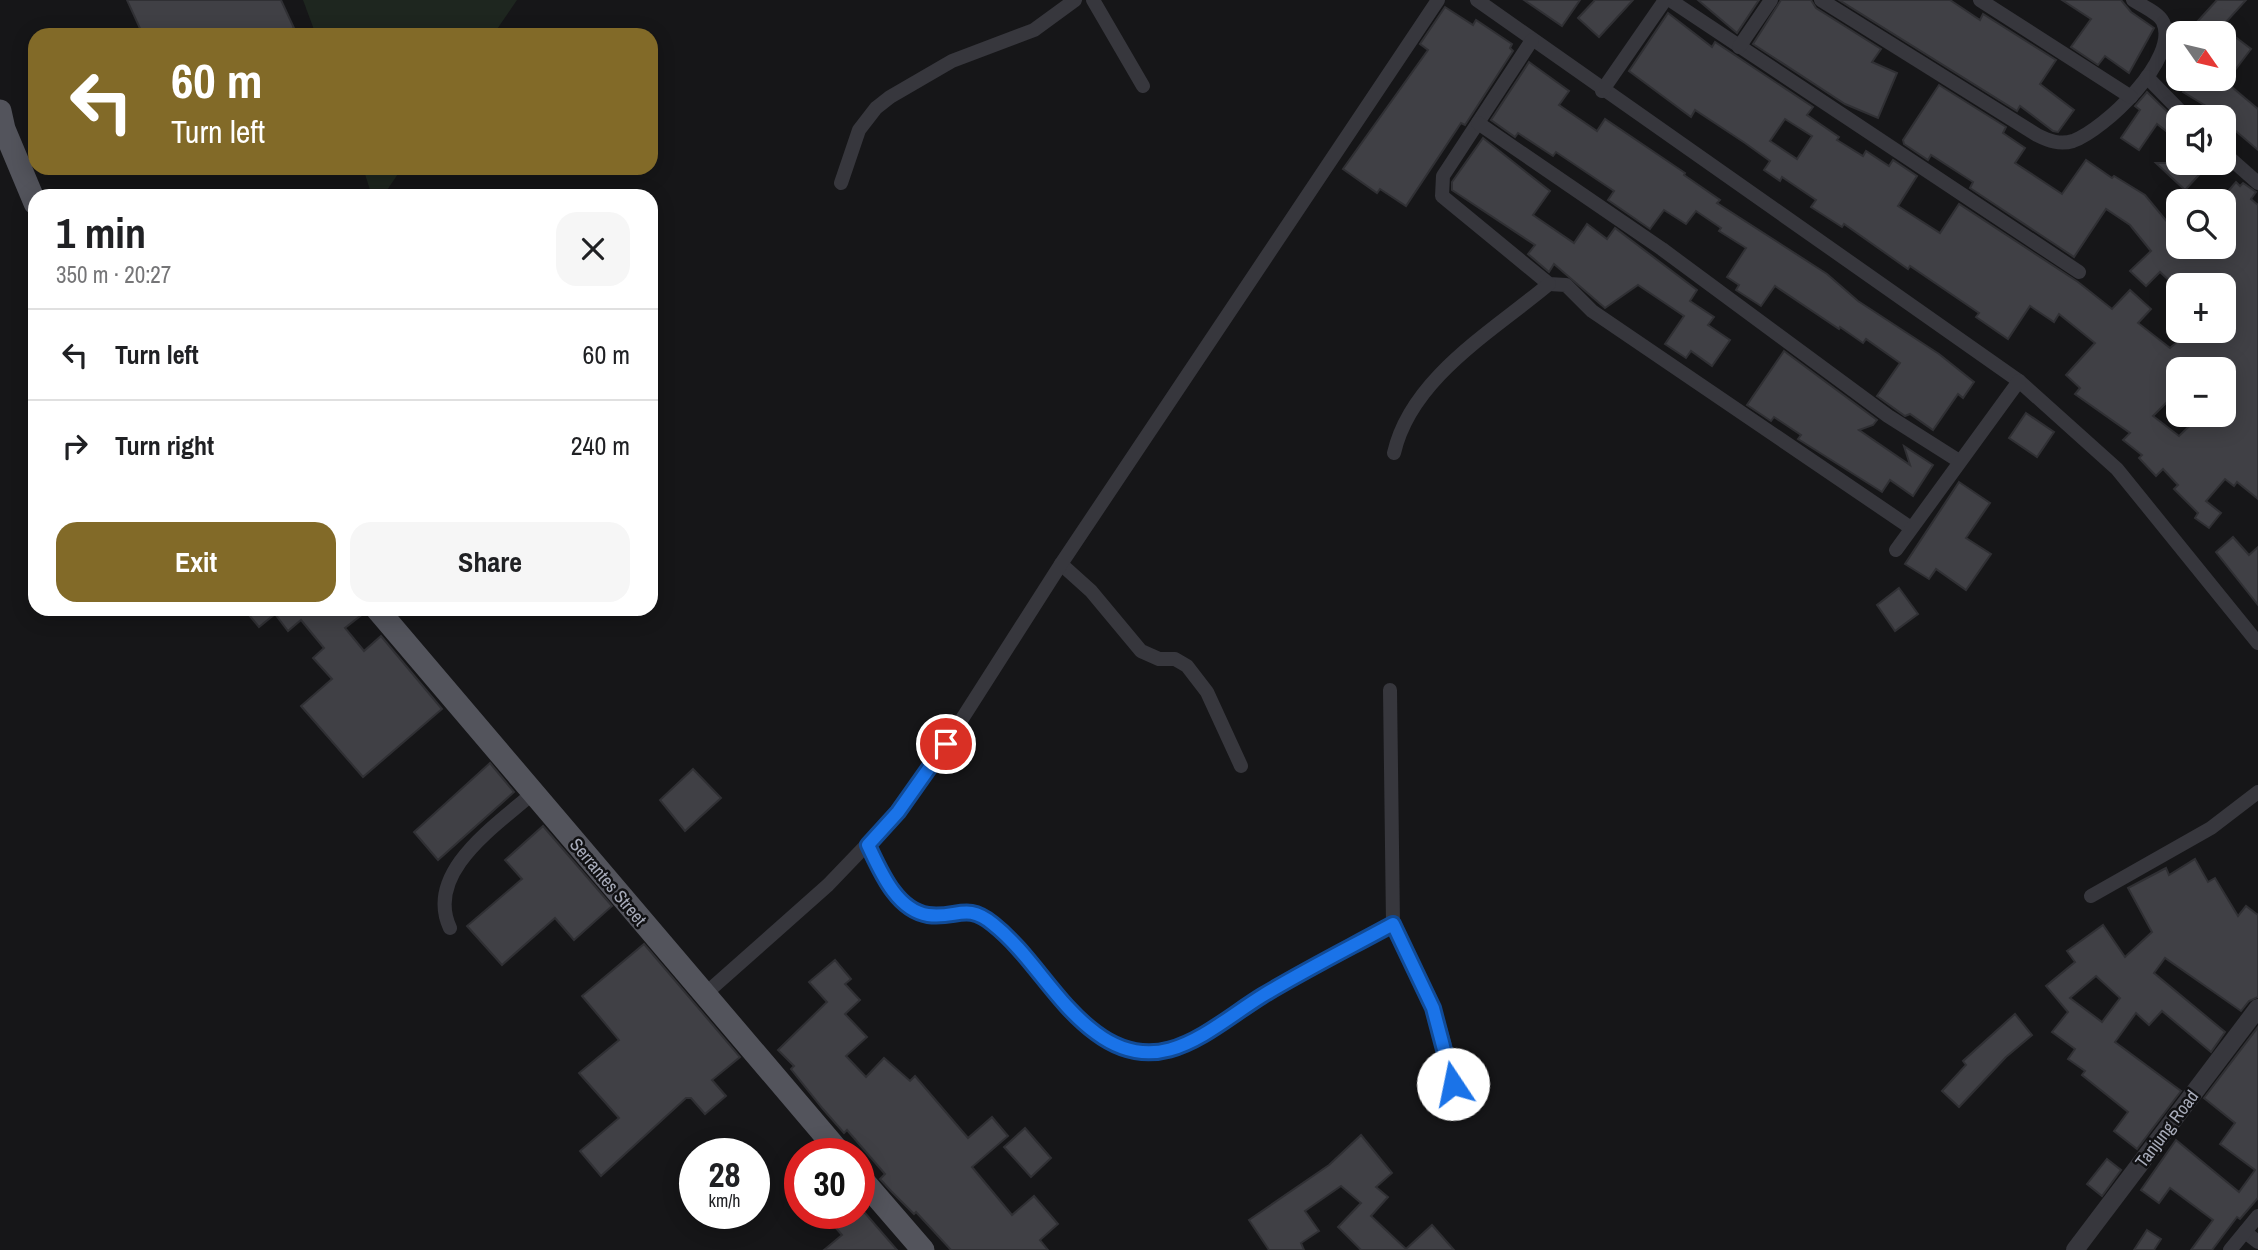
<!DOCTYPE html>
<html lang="en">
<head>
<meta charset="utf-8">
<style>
	body { margin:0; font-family:"Archivo Narrow",sans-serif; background:#f6f6f6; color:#202124; height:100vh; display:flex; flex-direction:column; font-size:26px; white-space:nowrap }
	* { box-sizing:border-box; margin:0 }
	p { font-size:23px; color:#757577 }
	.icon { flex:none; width:38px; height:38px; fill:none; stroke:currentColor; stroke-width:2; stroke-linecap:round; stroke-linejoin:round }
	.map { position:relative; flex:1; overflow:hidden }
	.drawer { position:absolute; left:28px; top:189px; width:630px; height:427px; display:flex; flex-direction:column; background:#fff; border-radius:21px; box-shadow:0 4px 18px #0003 }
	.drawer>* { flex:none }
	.top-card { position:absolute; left:28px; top:28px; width:630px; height:147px; border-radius:21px; box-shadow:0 4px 18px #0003; background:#826a28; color:#fff; overflow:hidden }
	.needle { width:46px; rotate:124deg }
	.controls { position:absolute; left:2166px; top:21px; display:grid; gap:14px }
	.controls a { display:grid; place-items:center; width:70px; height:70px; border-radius:14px; background:#fff; box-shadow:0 4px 18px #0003; font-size:35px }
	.speed { position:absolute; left:679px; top:1138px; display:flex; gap:14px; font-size:35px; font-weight:700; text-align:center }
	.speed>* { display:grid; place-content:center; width:91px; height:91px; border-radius:50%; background:#fff; box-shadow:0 4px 18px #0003; line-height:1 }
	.speed small { font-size:18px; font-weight:400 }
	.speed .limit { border:10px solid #d22; background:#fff; color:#111 }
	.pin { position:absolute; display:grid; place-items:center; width:60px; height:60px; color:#fff; margin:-30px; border:4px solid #fff; border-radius:50%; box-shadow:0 2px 7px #0007 }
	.me { position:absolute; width:77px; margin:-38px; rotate:349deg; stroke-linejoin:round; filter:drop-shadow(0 0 5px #0008) }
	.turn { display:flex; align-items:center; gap:24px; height:147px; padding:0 28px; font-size:32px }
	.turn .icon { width:91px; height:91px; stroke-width:2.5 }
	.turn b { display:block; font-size:49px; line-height:60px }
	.round { display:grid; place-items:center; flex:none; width:74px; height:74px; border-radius:21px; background:#f6f6f6 }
	.summary { display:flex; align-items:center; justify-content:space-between; height:119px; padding:0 28px }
	h1 { font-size:42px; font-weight:700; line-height:52px }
	.primary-button { display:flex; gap:14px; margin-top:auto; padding:14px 28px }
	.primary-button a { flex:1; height:80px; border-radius:21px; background:#826a28; color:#fff; font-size:28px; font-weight:700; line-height:80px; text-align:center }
	.primary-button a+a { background:#f6f6f6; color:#202124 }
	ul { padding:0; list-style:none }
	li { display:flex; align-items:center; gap:21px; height:91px; padding:0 28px; border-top:2px solid #e0e0e0 }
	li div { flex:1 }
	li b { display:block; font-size:26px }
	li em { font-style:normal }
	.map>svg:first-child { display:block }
</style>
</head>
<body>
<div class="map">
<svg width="2258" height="1250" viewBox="0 0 2258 1250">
	<rect width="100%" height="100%" fill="#161618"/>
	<g fill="#1e261f">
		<polygon points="303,0 517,0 493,35 316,35"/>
		<polygon points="363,168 402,168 383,196 372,196"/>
	</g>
	<g fill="#404045" stroke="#303034" stroke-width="2" fill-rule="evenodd">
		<polygon points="127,0 281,0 294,28 280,35 143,35"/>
		<polygon points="1524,0 1580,0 1562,26"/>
		<polygon points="1595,0 1633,0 1599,37 1578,18"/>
		<polygon points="1698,0 1759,0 1737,33"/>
		<polygon points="1781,0 1811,0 1816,8 1881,49 1872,62 1897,73 1878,118 1845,104 1753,44"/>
		<polygon points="1839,0 1950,0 1980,20 1983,14 2056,60 2040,84 2074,110 2058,132 2053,131 2020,106 2017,111"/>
		<polygon points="2062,0 2121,0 2131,12 2154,28 2129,73 2105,56 2098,65 2071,47 2091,19"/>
		<polygon points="2217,0 2246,0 2226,22 2229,25 2225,29 2251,49 2226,82 2258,109 2258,150 2224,121 2224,117 2183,92 2187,87 2176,79 2224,80 2224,30 2221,33 2209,33 2197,22"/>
		<polygon points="1445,7 1473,25 1476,20 1512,44 1510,48 1513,51 1465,125 1461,123 1406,206 1380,189 1377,193 1343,169 1428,50 1420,44"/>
		<path d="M1668,13L1712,47L1715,42L1813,107L1807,115L1839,137L1837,140L1863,156L1866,151L1889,166L1893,160L1917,176L1898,206L1940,233L1959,204L2078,282L2112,309L2130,290L2151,309L2138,323L2170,348L2190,331H2224V285H2174L2160,272L2146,286L2130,271L2151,251L2130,225L2106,209L2074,257L1970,188L1973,182L1931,155L1928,160L1904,144L1903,140L1939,85L2006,127L2003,133L2025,148L2015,163L2062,194L2086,160L2112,178L2114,176L2145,195L2179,236V249L2224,247V196L2236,182L2240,186L2243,183L2256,192L2251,199L2258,205V499L2237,482L2234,486L2225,479L2206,501L2221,513L2209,528L2195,518L2198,513L2174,489L2178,485L2163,469L2156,476L2139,458L2142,455L2123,440L2130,433L2075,394L2080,388L2066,375L2095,343L2059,314L2054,322L2030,306L2008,339L1976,317L1979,313L1910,266L1908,269L1844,224L1842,227L1811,207L1816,200L1782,177L1780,181L1764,170L1770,161L1745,143L1695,110L1691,117L1629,71ZM1785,119L1812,136L1797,159L1770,141ZM2179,369H2224V415H2201L2179,436L2153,416L2179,390Z"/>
		<polygon points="1529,62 1569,91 1559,105 1597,131 1605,119 1685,173 1684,175 1720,200 1717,203 1827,274 1858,301 1939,354 1974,382 1963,398 1958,394 1933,430 1910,414 1905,416 1877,396 1900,363 1866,339 1863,343 1840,327 1839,329 1775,286 1761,306 1736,290 1739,285 1727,277 1746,248 1719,231 1721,228 1696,211 1686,224 1664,210 1650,229 1608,200 1614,191 1556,152 1553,156 1518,133 1515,137 1491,120"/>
		<polygon points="2147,92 2179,123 2179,141 2157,124 2139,150 2121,138 2140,110 2135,106"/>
		<polygon points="1483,138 1550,191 1533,215 1574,243 1587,224 1607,239 1615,228 1697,290 1690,301 1714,317 1708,325 1730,340 1712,366 1691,351 1686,358 1665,344 1684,316 1638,285 1605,308 1554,264 1549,272 1528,254 1535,245 1452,190 1452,182"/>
		<polygon points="2179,152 2179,163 2210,163 2185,190 2156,163 2168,163"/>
		<polygon points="1784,351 1877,420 1873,425 1859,430 1910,465 1904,446 1933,465 1913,496 1890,480 1882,492 1798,439 1801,435 1774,417 1771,421 1747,405"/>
		<polygon points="2026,413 2054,432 2037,457 2009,438"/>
		<polygon points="1959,482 1990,503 1966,538 1991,554 1966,590 1936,569 1929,579 1905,564"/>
		<polygon points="2233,537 2249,555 2258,547 2258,605 2216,552"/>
		<polygon points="1899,588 1918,614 1895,631 1877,605"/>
		<polygon points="244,609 363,609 364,613 345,628 364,651 381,636 442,709 363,777 301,706 332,679 313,658 324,648 301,620 288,631 275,614 259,627"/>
		<polygon points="490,763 514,792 438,860 414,832"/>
		<polygon points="693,769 721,798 685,831 660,800"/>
		<polygon points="543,826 612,906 574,940 555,918 502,965 467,926 522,879 505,860"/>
		<path d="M2195,859L2208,882L2215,878L2238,916L2246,906L2258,915V997L2249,1001L2241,1011L2165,958L2154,973L2225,1032L2211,1052L2162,1011L2149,1025L2136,1013L2115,1042L2181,1091L2137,1149L2114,1131L2128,1112L2082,1075L2085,1071L2068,1059L2075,1049L2052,1032L2068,1012L2046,986L2075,962L2067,951L2103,925L2125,957L2152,932L2128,888L2166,868L2169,875ZM2096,976L2120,998L2102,1022L2070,998Z"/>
		<polygon points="644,944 740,1057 712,1080 726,1096 705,1114 691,1098 686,1098 601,1176 580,1151 619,1118 579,1073 619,1040 582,996"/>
		<polygon points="835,960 851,979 845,984 860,1000 845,1014 867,1037 846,1056 866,1077 884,1058 910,1081 915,1076 968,1138 992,1117 1008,1136 972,1167 1012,1215 1034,1196 1058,1224 1040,1240 1048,1250 951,1250 916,1212 914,1214 891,1191 880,1179 885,1174 847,1130 844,1133 823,1109 791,1069 794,1066 778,1050 827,1002 809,982"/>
		<polygon points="2015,1014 2032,1035 2006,1057 1959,1107 1942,1091 1966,1065 1963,1061"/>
		<polygon points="2258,1027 2258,1198 2240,1219 2237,1217 2212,1250 2191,1250 2213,1220 2170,1188 2159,1203 2141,1190 2176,1140 2239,1192 2255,1170 2220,1144 2235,1123 2204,1098"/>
		<polygon points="1025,1128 1051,1158 1031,1177 1004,1147"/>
		<polygon points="1361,1135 1392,1173 1376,1187 1388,1197 1371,1216 1406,1249 1432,1225 1454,1250 1361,1250 1338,1227 1361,1203 1341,1186 1305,1211 1319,1231 1301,1243 1304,1250 1269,1250 1249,1220 1329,1165"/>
		<polygon points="2107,1159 2121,1170 2102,1196 2087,1184"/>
		<polygon points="859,1198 868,1207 861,1213 865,1213 897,1250 824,1250 842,1235 823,1213 859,1213"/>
		<polygon points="2147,1230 2161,1239 2154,1250 2134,1250"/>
	</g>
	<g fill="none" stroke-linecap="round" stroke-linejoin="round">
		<g stroke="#37373d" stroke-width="14">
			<polyline points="1093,0 1143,86"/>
			<polyline points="1477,0 2019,381 2117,469 2258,643"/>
			<polyline points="1670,0 2079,272"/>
			<path d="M1821,0L2037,135C2049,141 2060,145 2073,141C2104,130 2180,58 2163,22C2159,13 2142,6 2133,0"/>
			<polyline points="1980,0 2131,97"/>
			<polyline points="1532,40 1443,176 1442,196 1549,284 1566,285 1592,311 1911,528"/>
			<polyline points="1739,47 1771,0"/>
			<polyline points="2147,77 2186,117"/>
			<polyline points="1602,91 1665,0"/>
			<polyline points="1478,123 1662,249 1888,416 1959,461"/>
			<polyline points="2224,153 2258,183"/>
			<polyline points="841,183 859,130 876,108 890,97 952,61 1034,30 1075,0"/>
			<path d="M1394,453C1411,378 1493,331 1549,284"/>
			<polyline points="1896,550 2019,381"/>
			<polyline points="1061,564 1091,591 1141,651 1159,659 1175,659 1187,666 1207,692 1241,766"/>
			<polyline points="1390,690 1393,924"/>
			<path d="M868,845C880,870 896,910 928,915C957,919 966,902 993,925C1032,956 1056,1003 1096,1033C1160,1081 1210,1029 1262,996C1305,970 1349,948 1393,924C1424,982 1453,1041 1453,1109"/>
			<polyline points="2091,896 2211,828 2258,792"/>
			<path d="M450,928C424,872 497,825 533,793"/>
			<polyline points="704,995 828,885 898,812 932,766 1061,564 1438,0"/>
			<polyline points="2245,1232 2258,1242"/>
			<polyline points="2230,1250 2258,1216"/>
		</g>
		<polyline stroke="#37373d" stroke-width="18" points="2075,1250 2258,1008"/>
		<g stroke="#53545c" stroke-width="23">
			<polyline points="0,111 4,129 35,203"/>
			<polyline points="377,609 840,1153"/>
			<polyline points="859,1176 923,1250"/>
		</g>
	</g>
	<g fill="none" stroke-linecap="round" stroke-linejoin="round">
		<g stroke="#114b97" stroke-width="18">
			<path id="route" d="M946,744L898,812L868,845C880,870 896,910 928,915C957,919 966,902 993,924C1032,955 1055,1003 1096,1033C1160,1081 1209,1029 1262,996C1305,970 1349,948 1393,924L1433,1008L1453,1084"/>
		</g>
		<use href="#route" stroke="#1a73e8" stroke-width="12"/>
	</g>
	<g text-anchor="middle" stroke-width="5" stroke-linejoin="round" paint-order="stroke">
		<g font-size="18" fill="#a7abb9" stroke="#111113">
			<text transform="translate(608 882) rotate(50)" y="6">Serrantes Street</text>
			<text transform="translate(2167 1129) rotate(-53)" y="6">Tanjung Road</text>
		</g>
	</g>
</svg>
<div class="controls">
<a><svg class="needle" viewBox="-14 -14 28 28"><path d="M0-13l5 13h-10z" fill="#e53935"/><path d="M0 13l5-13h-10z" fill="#757577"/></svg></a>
<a><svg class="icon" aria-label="sound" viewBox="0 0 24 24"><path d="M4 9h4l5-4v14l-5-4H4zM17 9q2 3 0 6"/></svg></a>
<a><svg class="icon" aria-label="search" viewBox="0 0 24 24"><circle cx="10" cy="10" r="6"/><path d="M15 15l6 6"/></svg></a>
<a>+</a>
<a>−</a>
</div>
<div class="speed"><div>28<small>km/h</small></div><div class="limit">30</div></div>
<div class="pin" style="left:946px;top:744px;background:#d93025"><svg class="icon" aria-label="arrive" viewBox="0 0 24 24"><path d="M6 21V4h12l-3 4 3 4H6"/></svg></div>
<svg class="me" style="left:1453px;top:1084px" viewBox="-20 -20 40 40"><circle r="19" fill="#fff"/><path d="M0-13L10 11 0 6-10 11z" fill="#1a73e8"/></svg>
<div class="top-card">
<div class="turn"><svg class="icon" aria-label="left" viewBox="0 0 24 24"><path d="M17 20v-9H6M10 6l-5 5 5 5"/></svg><div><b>60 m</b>Turn left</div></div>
</div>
<section class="drawer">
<div class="summary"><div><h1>1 min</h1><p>350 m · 20:27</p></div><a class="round"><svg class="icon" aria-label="close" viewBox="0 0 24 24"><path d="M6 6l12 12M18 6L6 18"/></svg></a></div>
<ul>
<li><svg class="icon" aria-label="left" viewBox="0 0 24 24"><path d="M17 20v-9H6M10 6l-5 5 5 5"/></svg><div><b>Turn left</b></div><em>60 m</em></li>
<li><svg class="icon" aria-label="right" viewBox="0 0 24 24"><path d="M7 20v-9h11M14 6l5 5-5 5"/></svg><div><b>Turn right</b></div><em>240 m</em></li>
</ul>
<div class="primary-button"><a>Exit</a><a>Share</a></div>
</section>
</div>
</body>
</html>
